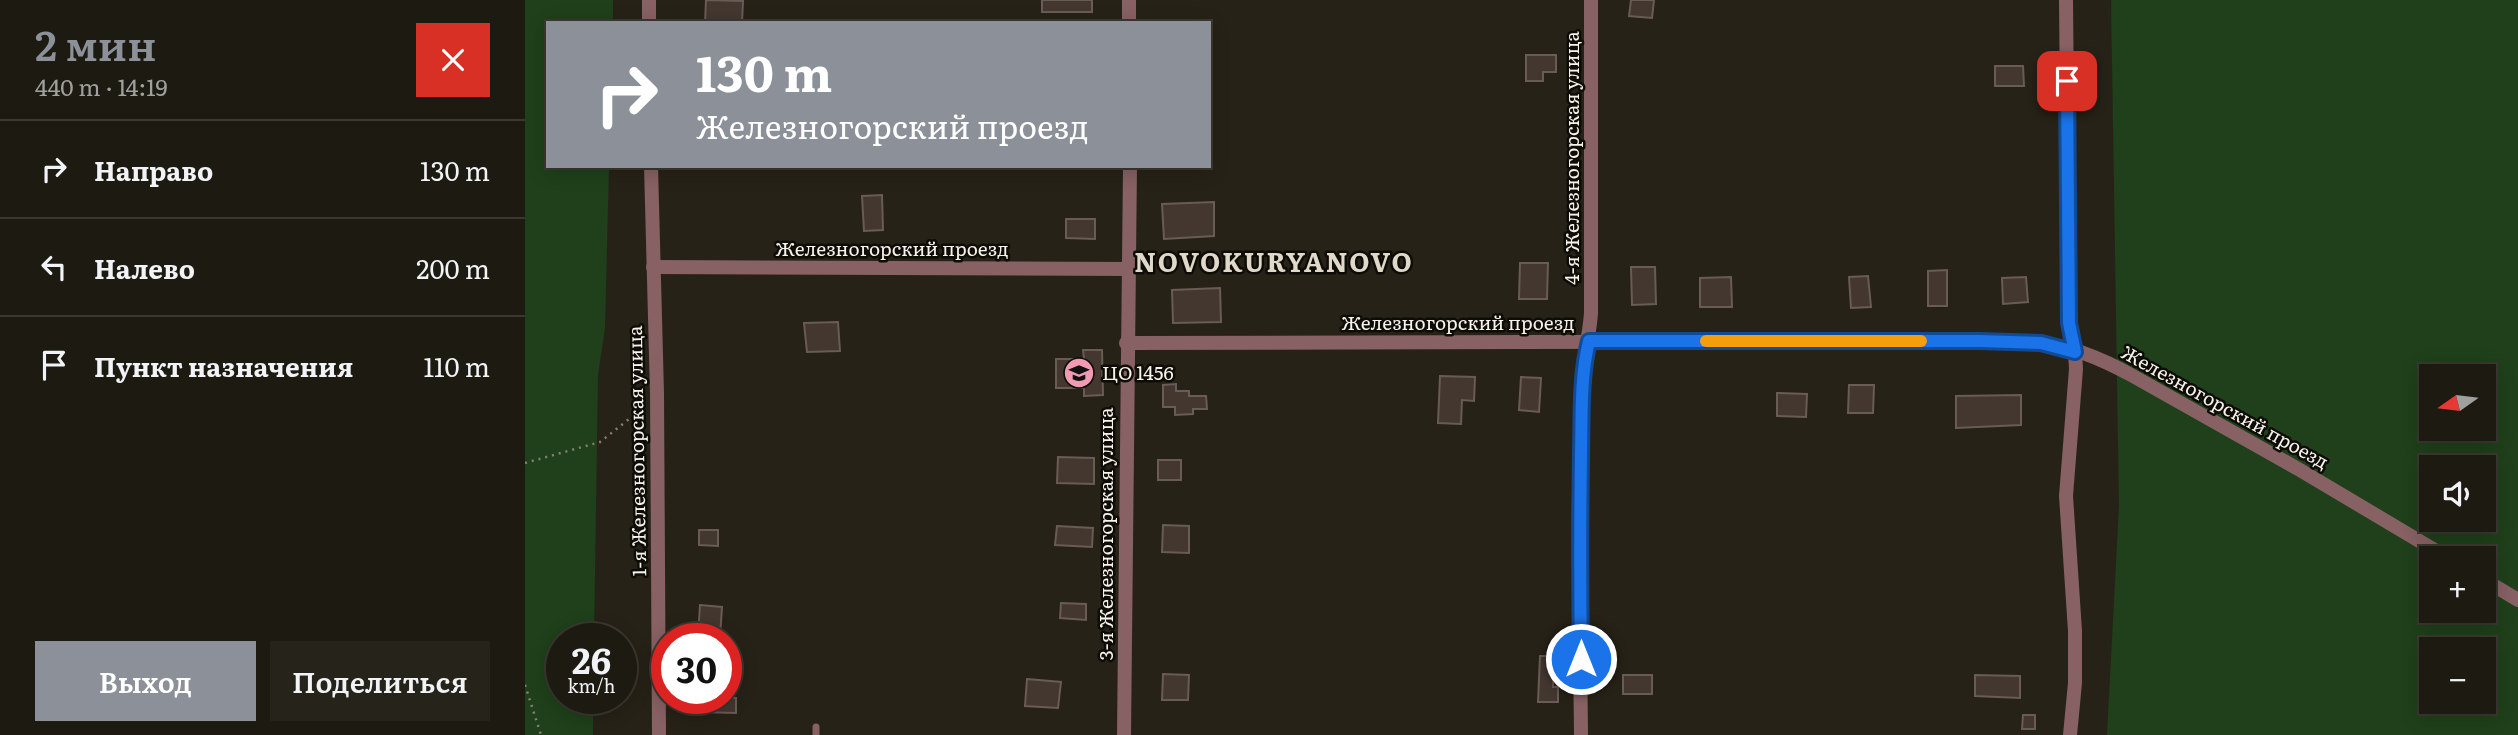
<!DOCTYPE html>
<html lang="ru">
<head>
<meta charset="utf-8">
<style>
	body { margin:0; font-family:Literata,serif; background:#25231a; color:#f1f3f6; height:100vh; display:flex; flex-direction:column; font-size:26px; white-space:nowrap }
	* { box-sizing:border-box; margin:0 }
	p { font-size:23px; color:#a0a19f }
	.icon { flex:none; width:38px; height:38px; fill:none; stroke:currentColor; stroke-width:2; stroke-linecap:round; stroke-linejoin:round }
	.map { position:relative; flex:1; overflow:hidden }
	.details { display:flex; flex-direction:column; background:#1d1a11; width:525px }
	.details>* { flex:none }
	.hud { position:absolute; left:21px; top:21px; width:665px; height:147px; border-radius:0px; box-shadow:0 4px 18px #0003,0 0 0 2px #3b3831; background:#8c9099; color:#fff; overflow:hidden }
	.needle { width:46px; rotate:256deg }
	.controls { position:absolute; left:1894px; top:364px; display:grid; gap:14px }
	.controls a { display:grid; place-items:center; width:77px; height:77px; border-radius:0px; background:#1d1a11; box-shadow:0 4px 18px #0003,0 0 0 2px #3b3831; font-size:35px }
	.speed { position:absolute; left:21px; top:623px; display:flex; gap:14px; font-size:35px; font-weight:700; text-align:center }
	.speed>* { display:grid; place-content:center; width:91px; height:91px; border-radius:50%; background:#1d1a11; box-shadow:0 4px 18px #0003,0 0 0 2px #3b3831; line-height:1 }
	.speed small { font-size:18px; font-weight:400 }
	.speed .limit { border:10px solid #d22; background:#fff; color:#111 }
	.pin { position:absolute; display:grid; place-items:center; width:60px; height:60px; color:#fff; margin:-30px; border-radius:14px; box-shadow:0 4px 10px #0006 }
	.me { position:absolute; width:77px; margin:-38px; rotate:0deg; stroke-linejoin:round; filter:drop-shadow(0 0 5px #0008) }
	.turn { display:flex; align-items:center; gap:24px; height:147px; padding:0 35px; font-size:32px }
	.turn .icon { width:91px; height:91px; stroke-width:2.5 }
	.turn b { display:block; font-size:49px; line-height:60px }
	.round { display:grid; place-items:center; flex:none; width:74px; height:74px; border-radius:0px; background:#25231a }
	.overview { display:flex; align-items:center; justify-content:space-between; height:119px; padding:0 35px }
	h1 { font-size:42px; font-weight:600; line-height:52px; color:#8c9099 }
	.primary-button { display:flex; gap:14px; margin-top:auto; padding:14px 35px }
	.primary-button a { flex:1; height:80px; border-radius:0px; background:#8c9099; color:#fff; font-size:28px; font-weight:600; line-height:80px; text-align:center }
	.primary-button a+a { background:#25231a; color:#f1f3f6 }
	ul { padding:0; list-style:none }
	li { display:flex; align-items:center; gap:21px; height:98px; padding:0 35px; border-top:2px solid #3b3831 }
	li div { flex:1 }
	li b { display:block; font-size:26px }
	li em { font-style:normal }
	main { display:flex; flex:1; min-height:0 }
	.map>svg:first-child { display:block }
</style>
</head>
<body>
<main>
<section class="details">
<div class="overview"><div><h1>2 мин</h1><p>440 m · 14:19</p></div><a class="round" style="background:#d93025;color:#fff"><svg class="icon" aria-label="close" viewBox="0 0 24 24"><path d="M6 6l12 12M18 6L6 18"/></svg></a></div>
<ul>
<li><svg class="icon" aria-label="right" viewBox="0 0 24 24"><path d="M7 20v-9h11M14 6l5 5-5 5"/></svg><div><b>Направо</b></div><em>130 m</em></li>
<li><svg class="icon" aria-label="left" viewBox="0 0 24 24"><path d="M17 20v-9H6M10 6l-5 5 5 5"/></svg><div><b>Налево</b></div><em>200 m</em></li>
<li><svg class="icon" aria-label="arrive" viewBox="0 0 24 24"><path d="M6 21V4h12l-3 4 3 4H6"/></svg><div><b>Пункт назначения</b></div><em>110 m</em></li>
</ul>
<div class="primary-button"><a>Выход</a><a>Поделиться</a></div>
</section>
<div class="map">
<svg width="1993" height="735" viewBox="0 0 1993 735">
	<rect width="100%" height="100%" fill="#272217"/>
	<g fill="#1f401a" fill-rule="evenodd">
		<polygon points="0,0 88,0 88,23 23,23 23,166 84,166 80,328 73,375 69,639 37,639 37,698 68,698 68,735 0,735"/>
		<path d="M1586,0H1993V735H1582L1594,505ZM1906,376H1958V429H1906ZM1906,467H1958V520H1906ZM1906,558H1958V611H1906ZM1906,649H1958V702H1906Z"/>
	</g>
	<g fill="#433730" stroke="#695b55" stroke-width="2">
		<polygon points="181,0 218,1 217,23 180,23"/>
		<rect x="517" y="0" width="50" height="12"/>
		<polygon points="1106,0 1129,0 1127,18 1104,16"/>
		<polygon points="1001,55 1031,55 1031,72 1018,72 1018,81 1001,81"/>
		<polygon points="1470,66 1498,66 1499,86 1470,86"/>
		<polygon points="357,195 358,230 339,231 337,196"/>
		<polygon points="689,202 689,236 639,239 637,204"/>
		<polygon points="541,219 570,219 570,239 541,238"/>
		<polygon points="995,263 1023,263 1022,299 994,299"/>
		<polygon points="1106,267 1130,267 1131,304 1107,305"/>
		<polygon points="1422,270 1422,306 1403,306 1403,271"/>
		<polygon points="1343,276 1346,307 1326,308 1324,277"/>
		<polygon points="1206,277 1207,307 1175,307 1175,278"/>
		<polygon points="1501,277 1503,302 1478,304 1477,278"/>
		<polygon points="695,288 696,322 648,323 647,290"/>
		<polygon points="313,322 315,351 282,352 279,323"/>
		<polygon points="558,350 577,350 578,395 559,396 559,388 531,388 531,359 559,359"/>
		<polygon points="915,376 950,377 949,401 937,400 936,424 913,423"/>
		<polygon points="996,377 1016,378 1014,412 994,410"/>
		<polygon points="651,384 651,391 664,391 664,396 681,396 682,409 668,409 668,414 650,415 650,407 638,407 638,385"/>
		<polygon points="1324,385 1349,385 1348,413 1323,413"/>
		<polygon points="1252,393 1282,394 1281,417 1252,416"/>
		<polygon points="1496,395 1496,425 1431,428 1431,396"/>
		<polygon points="533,457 569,458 569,484 532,483"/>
		<rect x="633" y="460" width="23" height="20"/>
		<polygon points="638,525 664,526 664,553 637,552"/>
		<polygon points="532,526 568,528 567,547 530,545"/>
		<polygon points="174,530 193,530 193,546 174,545"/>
		<polygon points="536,603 561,604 561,620 535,618"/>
		<polygon points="175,605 197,607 195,637 173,635"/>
		<polygon points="1015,656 1029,656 1028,687 1033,687 1033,702 1013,702"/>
		<polygon points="638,674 664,675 663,700 637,700"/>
		<rect x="1098" y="675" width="29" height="19"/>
		<polygon points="1450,675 1495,676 1495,698 1450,696"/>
		<polygon points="502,679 536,682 533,708 500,706"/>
		<polygon points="174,698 211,698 211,713 174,712"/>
		<polygon points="1498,715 1510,715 1510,729 1497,729"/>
	</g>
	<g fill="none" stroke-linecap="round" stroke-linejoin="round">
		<g stroke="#858077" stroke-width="2.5" stroke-dasharray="2 5" stroke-linecap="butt">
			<polyline points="0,463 75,442 118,408"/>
			<polyline points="0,685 16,735"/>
		</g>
		<polyline stroke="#876164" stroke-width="7" points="291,727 291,735"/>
		<g stroke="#876164" stroke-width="14">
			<polyline points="604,0 604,23"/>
			<polyline points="1541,0 1544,323 1550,352 1551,369 1541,496 1550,631 1550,683 1545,735"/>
			<polyline points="124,23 124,0"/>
			<polyline points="126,166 132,393 134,735"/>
			<polyline points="128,267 605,269"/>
			<path d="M601,343L1455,341C1475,341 1496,340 1516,343C1547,346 1581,361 1608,376L1775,470L1923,558"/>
			<polyline points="1958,579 1993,600"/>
			<polyline points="599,735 605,166"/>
			<path d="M1056,735C1055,612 1050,488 1059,366C1060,348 1065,331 1066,313V0"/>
		</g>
	</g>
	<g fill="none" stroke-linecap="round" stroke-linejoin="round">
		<g stroke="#114b97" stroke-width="18">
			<path id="route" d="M1056,659C1055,591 1055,523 1056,454C1057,417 1055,378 1064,341H1455L1516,343L1550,352L1544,323L1542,81"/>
		</g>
		<use href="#route" stroke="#1a73e8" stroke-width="12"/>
		<polyline stroke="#f59e0b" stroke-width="12" points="1181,341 1396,341"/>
	</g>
	<defs>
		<g id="school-disc" transform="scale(1.575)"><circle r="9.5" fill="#f19ab3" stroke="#0e0c07"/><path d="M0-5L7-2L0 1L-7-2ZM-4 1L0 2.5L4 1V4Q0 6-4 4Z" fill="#111"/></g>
	</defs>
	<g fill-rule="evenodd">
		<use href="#school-disc" x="554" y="373"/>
	</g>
	<g text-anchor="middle" stroke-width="5" stroke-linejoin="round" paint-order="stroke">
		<g font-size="19" fill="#f6f3eb" stroke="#0e0c07">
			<text transform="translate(1047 158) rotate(-90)" y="7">4-я Железногорская улица</text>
			<text x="367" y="256">Железногорский проезд</text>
			<text x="933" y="330">Железногорский проезд</text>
			<text transform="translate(1700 407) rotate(29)" y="7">Железногорский проезд</text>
			<text transform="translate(112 451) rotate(-91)" y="7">1-я Железногорская улица</text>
			<text transform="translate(581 534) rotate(-90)" y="7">3-я Железногорская улица</text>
		</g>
		<g font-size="19" fill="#f6f3eb" stroke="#0e0c07" text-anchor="start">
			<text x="577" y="380">ЦО 1456</text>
		</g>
		<g font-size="26" font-weight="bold" letter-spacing="2" fill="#e0d9ca" stroke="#0e0c07">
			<text x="749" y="272">NOVOKURYANOVO</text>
		</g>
	</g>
</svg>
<div class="controls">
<a><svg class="needle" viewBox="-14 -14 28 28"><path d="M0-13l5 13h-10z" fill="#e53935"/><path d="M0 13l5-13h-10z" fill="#a0a19f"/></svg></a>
<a><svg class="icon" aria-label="sound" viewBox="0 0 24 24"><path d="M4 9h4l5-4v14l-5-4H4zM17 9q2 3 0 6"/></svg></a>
<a>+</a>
<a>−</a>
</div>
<div class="speed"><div>26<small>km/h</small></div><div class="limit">30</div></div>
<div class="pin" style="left:1542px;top:81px;background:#d93025"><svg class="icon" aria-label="arrive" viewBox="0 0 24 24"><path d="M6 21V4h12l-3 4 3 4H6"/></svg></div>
<svg class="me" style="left:1056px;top:659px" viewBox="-20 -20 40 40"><circle r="17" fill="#1a73e8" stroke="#fff" stroke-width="3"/><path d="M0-11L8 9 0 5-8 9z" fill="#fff"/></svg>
<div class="hud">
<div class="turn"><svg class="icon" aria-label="right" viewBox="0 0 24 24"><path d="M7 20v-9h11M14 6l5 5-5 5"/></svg><div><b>130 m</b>Железногорский проезд</div></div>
</div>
</div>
</main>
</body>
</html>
